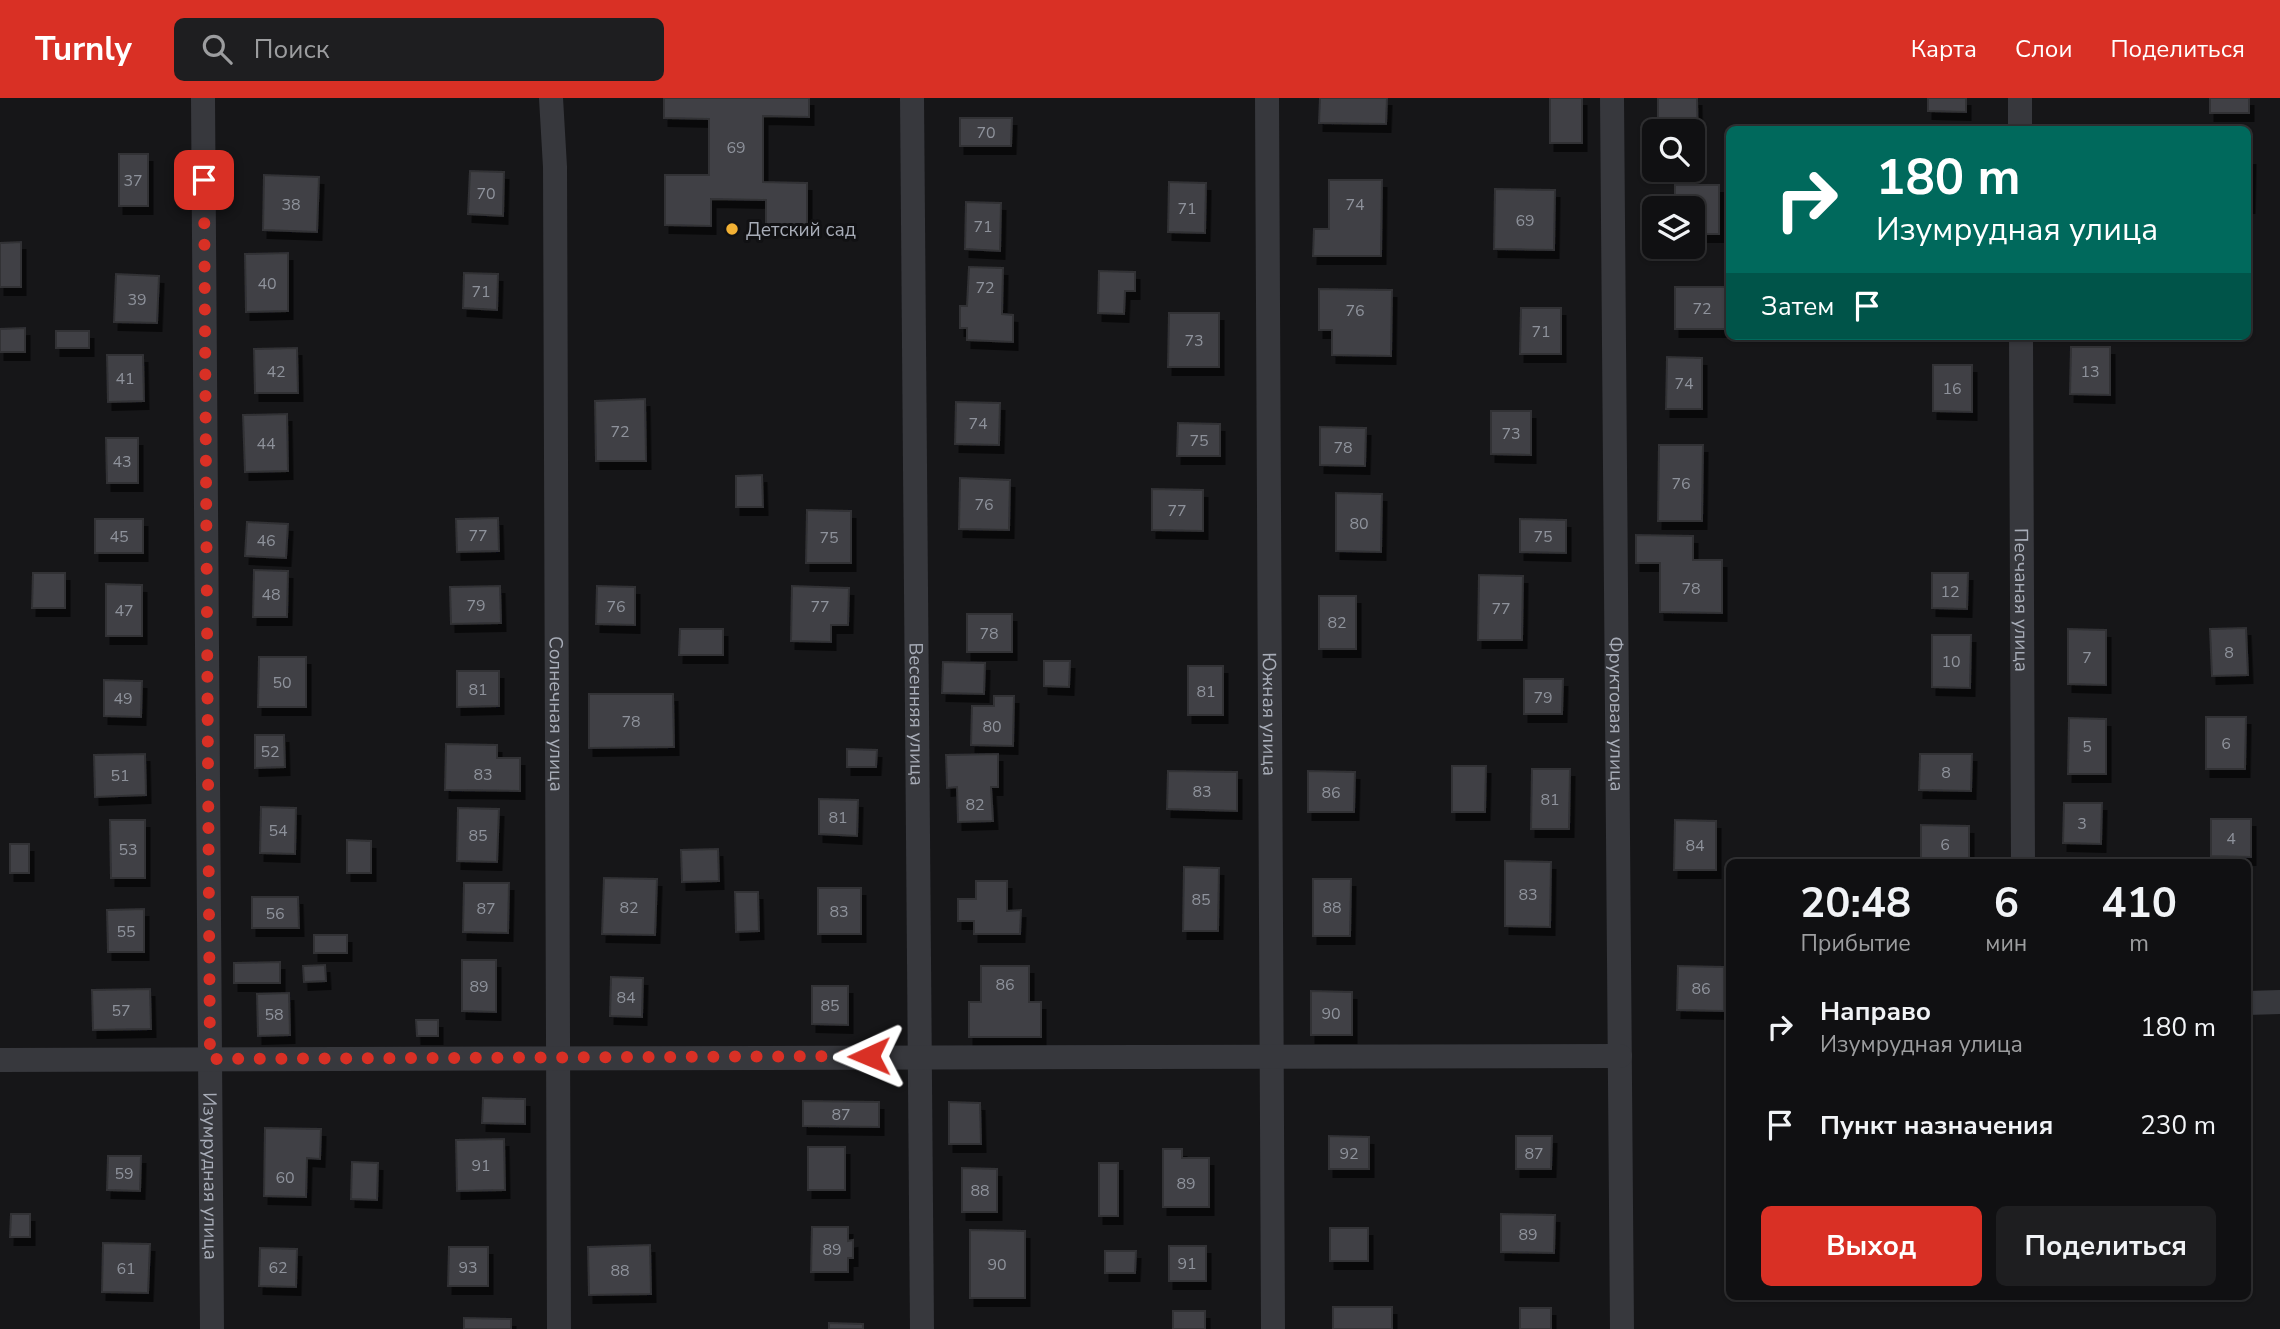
<!DOCTYPE html>
<html lang="ru">
<head>
<meta charset="utf-8">
<style>
	body { margin:0; font-family:"Nunito Sans",sans-serif; background:#1e1e20; color:#f1f3f6; height:100vh; display:flex; flex-direction:column; font-size:26px; white-space:nowrap }
	* { box-sizing:border-box; margin:0 }
	p { font-size:23px; color:#9c9d9f }
	.icon { flex:none; width:38px; height:38px; fill:none; stroke:currentColor; stroke-width:2; stroke-linecap:round; stroke-linejoin:round }
	.map { position:relative; flex:1; overflow:hidden }
	.panel { position:absolute; left:1726px; top:761px; width:525px; height:441px; display:flex; flex-direction:column; background:#101012; border-radius:10px; box-shadow:0 2px 5px #0004,0 0 0 2px #303032 }
	.panel>* { flex:none }
	.hud { position:absolute; left:1726px; top:28px; width:525px; height:214px; border-radius:10px; box-shadow:0 2px 5px #0004,0 0 0 2px #303032; background:#00695c; color:#fff; overflow:hidden }
	.fabs { position:absolute; left:1642px; top:21px; display:grid; gap:14px }
	.fabs a { display:grid; place-items:center; width:63px; height:63px; border-radius:10px; background:#101012; box-shadow:0 2px 5px #0004,0 0 0 2px #303032; font-size:35px }
	.pin { position:absolute; display:grid; place-items:center; width:60px; height:60px; color:#fff; margin:-30px; border-radius:14px; box-shadow:0 4px 10px #0006 }
	.me { position:absolute; width:77px; margin:-38px; rotate:269deg; stroke-linejoin:round; filter:drop-shadow(0 0 5px #0008) }
	.turn { display:flex; align-items:center; gap:24px; height:147px; padding:0 35px; font-size:32px }
	.turn .icon { width:91px; height:91px; stroke-width:2.5 }
	.turn b { display:block; font-size:49px; line-height:60px }
	.then { display:flex; align-items:center; height:66px; padding:0 35px; background:#0003; gap:14px; font-size:26px }
	.eta { display:flex; justify-content:space-evenly; align-items:center; height:119px; text-align:center }
	.eta b { font-size:42px; font-weight:700; line-height:49px }
	.action { display:flex; gap:14px; margin-top:auto; padding:14px 35px }
	.action a { flex:1; height:80px; border-radius:10px; background:#d93025; color:#fff; font-size:28px; font-weight:700; line-height:80px; text-align:center }
	.action a+a { background:#1e1e20; color:#f1f3f6 }
	ul { padding:0; list-style:none }
	li { display:flex; align-items:center; gap:21px; height:98px; padding:0 35px }
	li div { flex:1 }
	li b { display:block; font-size:26px }
	li em { font-style:normal }
	header { display:flex; align-items:center; gap:42px; box-sizing:border-box; height:98px; padding:0 35px; background:#d93025; color:#fff }
	header strong { font-size:33px }
	nav { display:flex; gap:38px; margin-inline-start:auto; font-size:24px }
	.search { width:490px; height:63px; background:#1e1e20; display:flex; align-items:center; gap:18px; box-sizing:border-box; padding:0 24px; border-radius:10px; color:#9c9d9f; font-size:26px }
	.map>svg:first-child { display:block }
</style>
</head>
<body>
<header>
<strong>Turnly</strong>
<div class="search"><svg class="icon" aria-label="search" viewBox="0 0 24 24"><circle cx="10" cy="10" r="6"/><path d="M15 15l6 6"/></svg>Поиск</div>
<nav><a>Карта</a><a>Слои</a><a>Поделиться</a></nav>
</header>
<div class="map">
<svg width="2280" height="1231" viewBox="0 0 2280 1231">
	<defs>
		<filter id="shadow"><feDropShadow dx="4.5" dy="8" stdDeviation="0" flood-color="#0009"/></filter>
	</defs>
	<rect width="100%" height="100%" fill="#161618"/>
	<g fill="#404145" stroke="#303034" stroke-width="2" filter="url(#shadow)">
		<polygon points="664,0 809,0 809,19 763,18 763,84 807,85 807,126 766,126 766,102 711,101 711,128 665,127 665,77 709,77 709,21 664,20"/>
		<polygon points="1320,0 1387,0 1386,26 1319,25"/>
		<rect x="1550" y="0" width="32" height="45"/>
		<polygon points="1658,0 1697,0 1698,49 1692,49 1692,33 1658,33"/>
		<polygon points="1928,0 1966,0 1966,14 1928,13"/>
		<rect x="2210" y="0" width="39" height="15"/>
		<polygon points="960,20 1012,20 1011,48 960,48"/>
		<rect x="119" y="56" width="29" height="52"/>
		<polygon points="2247,59 2251,59 2250,107 2247,107"/>
		<polygon points="470,73 504,74 503,118 468,116"/>
		<polygon points="264,77 319,79 317,134 263,132"/>
		<polygon points="1329,82 1382,82 1381,158 1313,158 1314,131 1329,131"/>
		<polygon points="1169,84 1206,85 1205,135 1168,134"/>
		<polygon points="1675,87 1719,87 1719,136 1692,136 1692,110 1675,110"/>
		<polygon points="1495,91 1555,92 1554,152 1494,151"/>
		<polygon points="966,104 1001,105 1000,153 965,151"/>
		<polygon points="21,144 21,189 0,189 0,145"/>
		<polygon points="288,155 288,213 246,214 245,156"/>
		<polygon points="969,169 1003,170 1002,216 1013,217 1013,244 967,242 967,230 960,230 960,208 967,208"/>
		<polygon points="1099,173 1135,174 1135,193 1125,193 1124,216 1098,215"/>
		<polygon points="464,175 498,176 497,212 463,210"/>
		<polygon points="116,176 159,178 157,225 114,224"/>
		<rect x="1675" y="189" width="54" height="42"/>
		<polygon points="1319,191 1392,192 1391,258 1332,257 1332,232 1319,232"/>
		<polygon points="1521,210 1561,210 1561,256 1520,256"/>
		<polygon points="1169,215 1219,215 1219,269 1168,269"/>
		<polygon points="25,230 25,254 0,254 0,231"/>
		<rect x="56" y="233" width="33" height="17"/>
		<polygon points="2071,249 2110,249 2110,297 2070,296"/>
		<polygon points="297,250 298,295 255,295 254,251"/>
		<polygon points="107,257 143,257 144,303 108,304"/>
		<polygon points="1667,259 1702,260 1702,311 1666,311"/>
		<polygon points="1933,267 1972,267 1972,314 1933,313"/>
		<polygon points="645,301 646,363 596,363 595,303"/>
		<polygon points="956,304 1000,305 999,347 955,346"/>
		<polygon points="1491,313 1531,313 1531,357 1491,356"/>
		<polygon points="287,316 288,373 245,374 243,317"/>
		<polygon points="1178,325 1220,326 1220,358 1177,358"/>
		<polygon points="1320,329 1366,330 1365,368 1320,367"/>
		<polygon points="106,340 138,340 138,385 107,385"/>
		<polygon points="1659,347 1703,347 1702,423 1658,423"/>
		<polygon points="762,377 763,409 736,409 736,378"/>
		<polygon points="960,380 1010,382 1009,432 959,431"/>
		<polygon points="1152,391 1203,392 1203,433 1152,432"/>
		<polygon points="1336,395 1382,396 1381,454 1336,453"/>
		<polygon points="807,412 851,413 851,465 806,465"/>
		<polygon points="498,420 499,453 457,454 456,421"/>
		<rect x="95" y="421" width="48" height="34"/>
		<polygon points="1520,421 1566,422 1566,455 1520,454"/>
		<polygon points="247,424 288,426 286,460 245,458"/>
		<polygon points="1636,437 1693,438 1693,462 1722,462 1722,515 1660,514 1660,465 1636,465"/>
		<polygon points="254,472 288,473 287,519 253,519"/>
		<polygon points="33,475 65,475 65,510 32,510"/>
		<polygon points="1932,475 1968,475 1967,511 1932,510"/>
		<polygon points="1479,477 1523,478 1522,542 1478,542"/>
		<polygon points="106,486 142,487 142,538 106,538"/>
		<polygon points="500,488 501,525 451,526 450,489"/>
		<polygon points="597,488 635,489 635,527 596,526"/>
		<polygon points="792,488 849,490 848,527 831,527 831,544 791,543"/>
		<rect x="1319" y="498" width="37" height="53"/>
		<rect x="967" y="516" width="45" height="38"/>
		<polygon points="2246,530 2248,577 2212,578 2210,531"/>
		<polygon points="680,531 723,531 723,557 679,557"/>
		<polygon points="2068,531 2106,532 2106,587 2068,586"/>
		<polygon points="1932,537 1971,537 1970,590 1932,589"/>
		<polygon points="259,559 306,559 306,609 258,609"/>
		<polygon points="1044,563 1070,563 1069,589 1044,588"/>
		<polygon points="943,564 985,565 984,596 942,595"/>
		<rect x="1188" y="568" width="35" height="49"/>
		<polygon points="457,573 499,573 499,608 457,609"/>
		<polygon points="1524,581 1563,581 1562,616 1524,616"/>
		<polygon points="104,582 142,583 141,619 104,618"/>
		<polygon points="589,596 673,596 674,649 589,650"/>
		<polygon points="994,598 1014,598 1013,648 971,647 972,608 994,608"/>
		<polygon points="2206,619 2246,619 2245,671 2206,671"/>
		<polygon points="2069,620 2106,621 2106,676 2068,676"/>
		<polygon points="255,637 284,637 285,669 255,670"/>
		<polygon points="446,646 497,647 497,660 520,660 520,693 445,692"/>
		<polygon points="847,651 877,652 876,669 847,669"/>
		<polygon points="145,656 146,697 95,699 94,657"/>
		<polygon points="998,656 998,689 991,689 993,723 958,724 957,689 947,690 946,657"/>
		<polygon points="1920,656 1972,656 1971,693 1919,692"/>
		<polygon points="1452,668 1486,668 1485,714 1452,714"/>
		<polygon points="1532,671 1570,671 1569,731 1531,731"/>
		<polygon points="1168,673 1237,674 1237,713 1167,711"/>
		<polygon points="1308,673 1355,674 1354,714 1308,714"/>
		<polygon points="819,701 858,702 857,738 819,736"/>
		<polygon points="2064,705 2102,705 2101,746 2063,745"/>
		<polygon points="261,709 296,710 295,756 260,755"/>
		<polygon points="458,710 499,711 497,764 457,763"/>
		<polygon points="2211,721 2251,721 2251,759 2211,758"/>
		<polygon points="110,722 145,722 145,780 111,780"/>
		<polygon points="1675,722 1716,723 1716,772 1674,772"/>
		<polygon points="1921,727 1969,728 1969,765 1921,765"/>
		<polygon points="347,742 371,743 371,775 347,775"/>
		<rect x="10" y="746" width="19" height="29"/>
		<polygon points="718,751 719,783 682,784 681,752"/>
		<polygon points="1505,763 1551,764 1550,829 1505,828"/>
		<polygon points="1184,769 1219,770 1218,833 1183,833"/>
		<polygon points="604,780 657,781 655,837 602,836"/>
		<polygon points="1313,781 1351,781 1350,838 1313,838"/>
		<polygon points="976,783 1007,783 1007,813 1021,812 1020,836 974,836 974,823 958,823 958,801 976,801"/>
		<polygon points="464,785 509,785 508,835 463,834"/>
		<rect x="818" y="790" width="43" height="46"/>
		<polygon points="735,794 758,794 759,833 736,834"/>
		<polygon points="252,799 298,799 299,830 252,830"/>
		<polygon points="144,811 144,854 108,854 107,812"/>
		<rect x="314" y="837" width="33" height="18"/>
		<polygon points="462,862 496,862 496,914 462,913"/>
		<polygon points="280,864 280,885 234,885 234,865"/>
		<polygon points="325,867 326,883 304,884 303,868"/>
		<polygon points="981,868 1029,868 1029,904 1041,904 1041,939 969,939 969,904 981,904"/>
		<polygon points="1678,868 1724,869 1724,913 1677,912"/>
		<polygon points="611,879 643,880 642,919 610,918"/>
		<polygon points="812,888 848,888 848,927 812,926"/>
		<polygon points="150,891 151,931 93,932 92,892"/>
		<polygon points="1311,893 1352,894 1352,937 1311,937"/>
		<polygon points="289,895 290,937 258,938 257,896"/>
		<polygon points="416,922 438,922 438,938 417,938"/>
		<polygon points="483,1000 525,1001 525,1026 482,1025"/>
		<polygon points="803,1003 879,1004 879,1029 803,1028"/>
		<polygon points="949,1004 980,1005 981,1046 949,1046"/>
		<polygon points="265,1030 321,1031 320,1061 307,1060 306,1099 264,1098"/>
		<polygon points="1329,1038 1369,1039 1369,1071 1329,1071"/>
		<polygon points="1516,1038 1552,1038 1551,1071 1516,1071"/>
		<polygon points="504,1041 505,1092 457,1093 456,1042"/>
		<rect x="808" y="1049" width="37" height="43"/>
		<polygon points="1163,1051 1182,1051 1182,1060 1209,1060 1209,1109 1163,1109"/>
		<polygon points="108,1058 141,1058 140,1093 107,1092"/>
		<polygon points="352,1064 378,1065 377,1102 351,1101"/>
		<rect x="1099" y="1065" width="19" height="53"/>
		<polygon points="962,1070 997,1071 997,1114 962,1114"/>
		<polygon points="11,1116 30,1116 30,1139 10,1139"/>
		<polygon points="1501,1116 1555,1117 1554,1155 1501,1154"/>
		<polygon points="812,1129 848,1129 848,1143 853,1142 853,1160 848,1160 848,1174 811,1174"/>
		<rect x="1330" y="1130" width="38" height="33"/>
		<polygon points="970,1132 1025,1133 1025,1200 970,1200"/>
		<polygon points="103,1145 150,1146 148,1195 102,1194"/>
		<polygon points="650,1147 651,1196 589,1197 588,1149"/>
		<rect x="1169" y="1148" width="37" height="35"/>
		<polygon points="449,1149 488,1149 488,1188 448,1188"/>
		<polygon points="260,1150 297,1151 296,1189 259,1188"/>
		<polygon points="1105,1153 1136,1153 1135,1175 1105,1175"/>
		<rect x="1333" y="1209" width="59" height="22"/>
		<rect x="1520" y="1210" width="31" height="21"/>
		<rect x="1173" y="1213" width="32" height="18"/>
		<polygon points="464,1220 511,1221 511,1231 464,1231"/>
		<polygon points="829,1225 863,1226 863,1231 829,1231"/>
	</g>
	<g fill="none" stroke-linecap="round" stroke-linejoin="round">
		<g stroke="#37383d" stroke-width="24">
			<path id="s1" d="M203,0L212,1231"/>
			<path id="s2" d="M551,0L555,69L559,1231"/>
			<path id="s3" d="M912,0L922,1231"/>
			<path id="s4" d="M1267,0L1273,1231"/>
			<path id="s5" d="M1612,0L1622,1231"/>
			<polyline points="2020,0 2020,32"/>
			<path id="s6" d="M2021,238L2023,765"/>
			<polyline points="2247,905 2280,904"/>
			<path d="M0,962C540,961 1080,958 1620,958"/>
		</g>
	</g>
	<g fill="none" stroke-linecap="round" stroke-linejoin="round">
		<polyline stroke="#d93025" stroke-width="12" stroke-dasharray="0 21.6" points="204,82 210,961 869,958"/>
	</g>
	<circle fill="#f2b134" stroke="#111113" stroke-width="2.5" cx="732" cy="131" r="7"/>
	<g text-anchor="middle" stroke-width="6" stroke-linejoin="round" paint-order="stroke">
		<g font-size="16" fill="#8e929b">
			<text x="986" y="40">70</text>
			<text x="736" y="55">69</text>
			<text x="133" y="88">37</text>
			<text x="486" y="101">70</text>
			<text x="291" y="112">38</text>
			<text x="1355" y="112">74</text>
			<text x="1187" y="116">71</text>
			<text x="1525" y="128">69</text>
			<text x="983" y="134">71</text>
			<text x="267" y="191">40</text>
			<text x="985" y="195">72</text>
			<text x="481" y="199">71</text>
			<text x="137" y="207">39</text>
			<text x="1702" y="216">72</text>
			<text x="1355" y="218">76</text>
			<text x="1541" y="239">71</text>
			<text x="1194" y="248">73</text>
			<text x="276" y="279">42</text>
			<text x="2090" y="279">13</text>
			<text x="125" y="286">41</text>
			<text x="1684" y="291">74</text>
			<text x="1952" y="296">16</text>
			<text x="978" y="331">74</text>
			<text x="620" y="339">72</text>
			<text x="1511" y="341">73</text>
			<text x="1199" y="348">75</text>
			<text x="266" y="351">44</text>
			<text x="1343" y="355">78</text>
			<text x="122" y="369">43</text>
			<text x="1681" y="391">76</text>
			<text x="984" y="412">76</text>
			<text x="1177" y="418">77</text>
			<text x="1359" y="431">80</text>
			<text x="478" y="443">77</text>
			<text x="119" y="444">45</text>
			<text x="1543" y="444">75</text>
			<text x="829" y="445">75</text>
			<text x="266" y="448">46</text>
			<text x="1691" y="496">78</text>
			<text x="1950" y="499">12</text>
			<text x="271" y="502">48</text>
			<text x="476" y="513">79</text>
			<text x="616" y="514">76</text>
			<text x="820" y="514">77</text>
			<text x="1501" y="516">77</text>
			<text x="124" y="518">47</text>
			<text x="1337" y="530">82</text>
			<text x="989" y="541">78</text>
			<text x="2229" y="560">8</text>
			<text x="2087" y="565">7</text>
			<text x="1951" y="569">10</text>
			<text x="282" y="590">50</text>
			<text x="478" y="597">81</text>
			<text x="1206" y="599">81</text>
			<text x="1543" y="605">79</text>
			<text x="123" y="606">49</text>
			<text x="631" y="629">78</text>
			<text x="992" y="634">80</text>
			<text x="2226" y="651">6</text>
			<text x="2087" y="654">5</text>
			<text x="270" y="659">52</text>
			<text x="1946" y="680">8</text>
			<text x="483" y="682">83</text>
			<text x="120" y="683">51</text>
			<text x="1202" y="699">83</text>
			<text x="1331" y="700">86</text>
			<text x="1550" y="707">81</text>
			<text x="975" y="712">82</text>
			<text x="838" y="725">81</text>
			<text x="2082" y="731">3</text>
			<text x="278" y="738">54</text>
			<text x="478" y="743">85</text>
			<text x="2231" y="746">4</text>
			<text x="1945" y="752">6</text>
			<text x="1695" y="753">84</text>
			<text x="128" y="757">53</text>
			<text x="1528" y="802">83</text>
			<text x="1201" y="807">85</text>
			<text x="629" y="815">82</text>
			<text x="1332" y="815">88</text>
			<text x="486" y="816">87</text>
			<text x="839" y="819">83</text>
			<text x="275" y="821">56</text>
			<text x="126" y="839">55</text>
			<text x="1005" y="892">86</text>
			<text x="479" y="894">89</text>
			<text x="1701" y="896">86</text>
			<text x="626" y="905">84</text>
			<text x="830" y="913">85</text>
			<text x="121" y="918">57</text>
			<text x="1331" y="921">90</text>
			<text x="274" y="922">58</text>
			<text x="841" y="1022">87</text>
			<text x="1349" y="1061">92</text>
			<text x="1534" y="1061">87</text>
			<text x="481" y="1073">91</text>
			<text x="124" y="1081">59</text>
			<text x="285" y="1085">60</text>
			<text x="1186" y="1091">89</text>
			<text x="980" y="1098">88</text>
			<text x="1528" y="1142">89</text>
			<text x="832" y="1157">89</text>
			<text x="1187" y="1171">91</text>
			<text x="997" y="1172">90</text>
			<text x="278" y="1175">62</text>
			<text x="468" y="1175">93</text>
			<text x="126" y="1176">61</text>
			<text x="620" y="1178">88</text>
		</g>
		<g font-size="19" fill="#a8adb8" stroke="#111113" text-anchor="start">
			<text x="746" y="138">Детский сад</text>
		</g>
		<g font-size="19" fill="#a8adb8" stroke="#111113">
			<text dy="7" stroke="none"><textPath href="#s6" startOffset="264">Песчаная улица</textPath></text>
			<text dy="7" stroke="none"><textPath href="#s2" startOffset="616">Солнечная улица</textPath></text>
			<text dy="7" stroke="none"><textPath href="#s3" startOffset="616">Весенняя улица</textPath></text>
			<text dy="7" stroke="none"><textPath href="#s5" startOffset="616">Фруктовая улица</textPath></text>
			<text dy="7" stroke="none"><textPath href="#s4" startOffset="616">Южная улица</textPath></text>
			<text dy="7" stroke="none"><textPath href="#s1" startOffset="1078">Изумрудная улица</textPath></text>
		</g>
	</g>
</svg>
<div class="fabs">
<a><svg class="icon" aria-label="search" viewBox="0 0 24 24"><circle cx="10" cy="10" r="6"/><path d="M15 15l6 6"/></svg></a>
<a><svg class="icon" aria-label="layers" viewBox="0 0 24 24"><path d="M12 4l9 5-9 5-9-5zM3 14l9 5 9-5"/></svg></a>
</div>
<div class="pin" style="left:204px;top:82px;background:#d93025"><svg class="icon" aria-label="arrive" viewBox="0 0 24 24"><path d="M6 21V4h12l-3 4 3 4H6"/></svg></div>
<svg class="me" style="left:869px;top:958px" viewBox="-20 -20 40 40"><path d="M0-17L14 15 0 8-14 15z" fill="#d93025" stroke="#fff" stroke-width="4"/></svg>
<div class="hud">
<div class="turn"><svg class="icon" aria-label="right" viewBox="0 0 24 24"><path d="M7 20v-9h11M14 6l5 5-5 5"/></svg><div><b>180 m</b>Изумрудная улица</div></div>
<div class="then">Затем<svg class="icon" aria-label="arrive" viewBox="0 0 24 24"><path d="M6 21V4h12l-3 4 3 4H6"/></svg></div>
</div>
<section class="panel">
<div class="eta">
<div><b>20:48</b><p>Прибытие</p></div>
<div><b>6</b><p>мин</p></div>
<div><b>410</b><p>m</p></div>
</div>
<ul>
<li><svg class="icon" aria-label="right" viewBox="0 0 24 24"><path d="M7 20v-9h11M14 6l5 5-5 5"/></svg><div><b>Направо</b><p>Изумрудная улица</p></div><em>180 m</em></li>
<li><svg class="icon" aria-label="arrive" viewBox="0 0 24 24"><path d="M6 21V4h12l-3 4 3 4H6"/></svg><div><b>Пункт назначения</b></div><em>230 m</em></li>
</ul>
<div class="action"><a>Выход</a><a>Поделиться</a></div>
</section>
</div>
</body>
</html>
